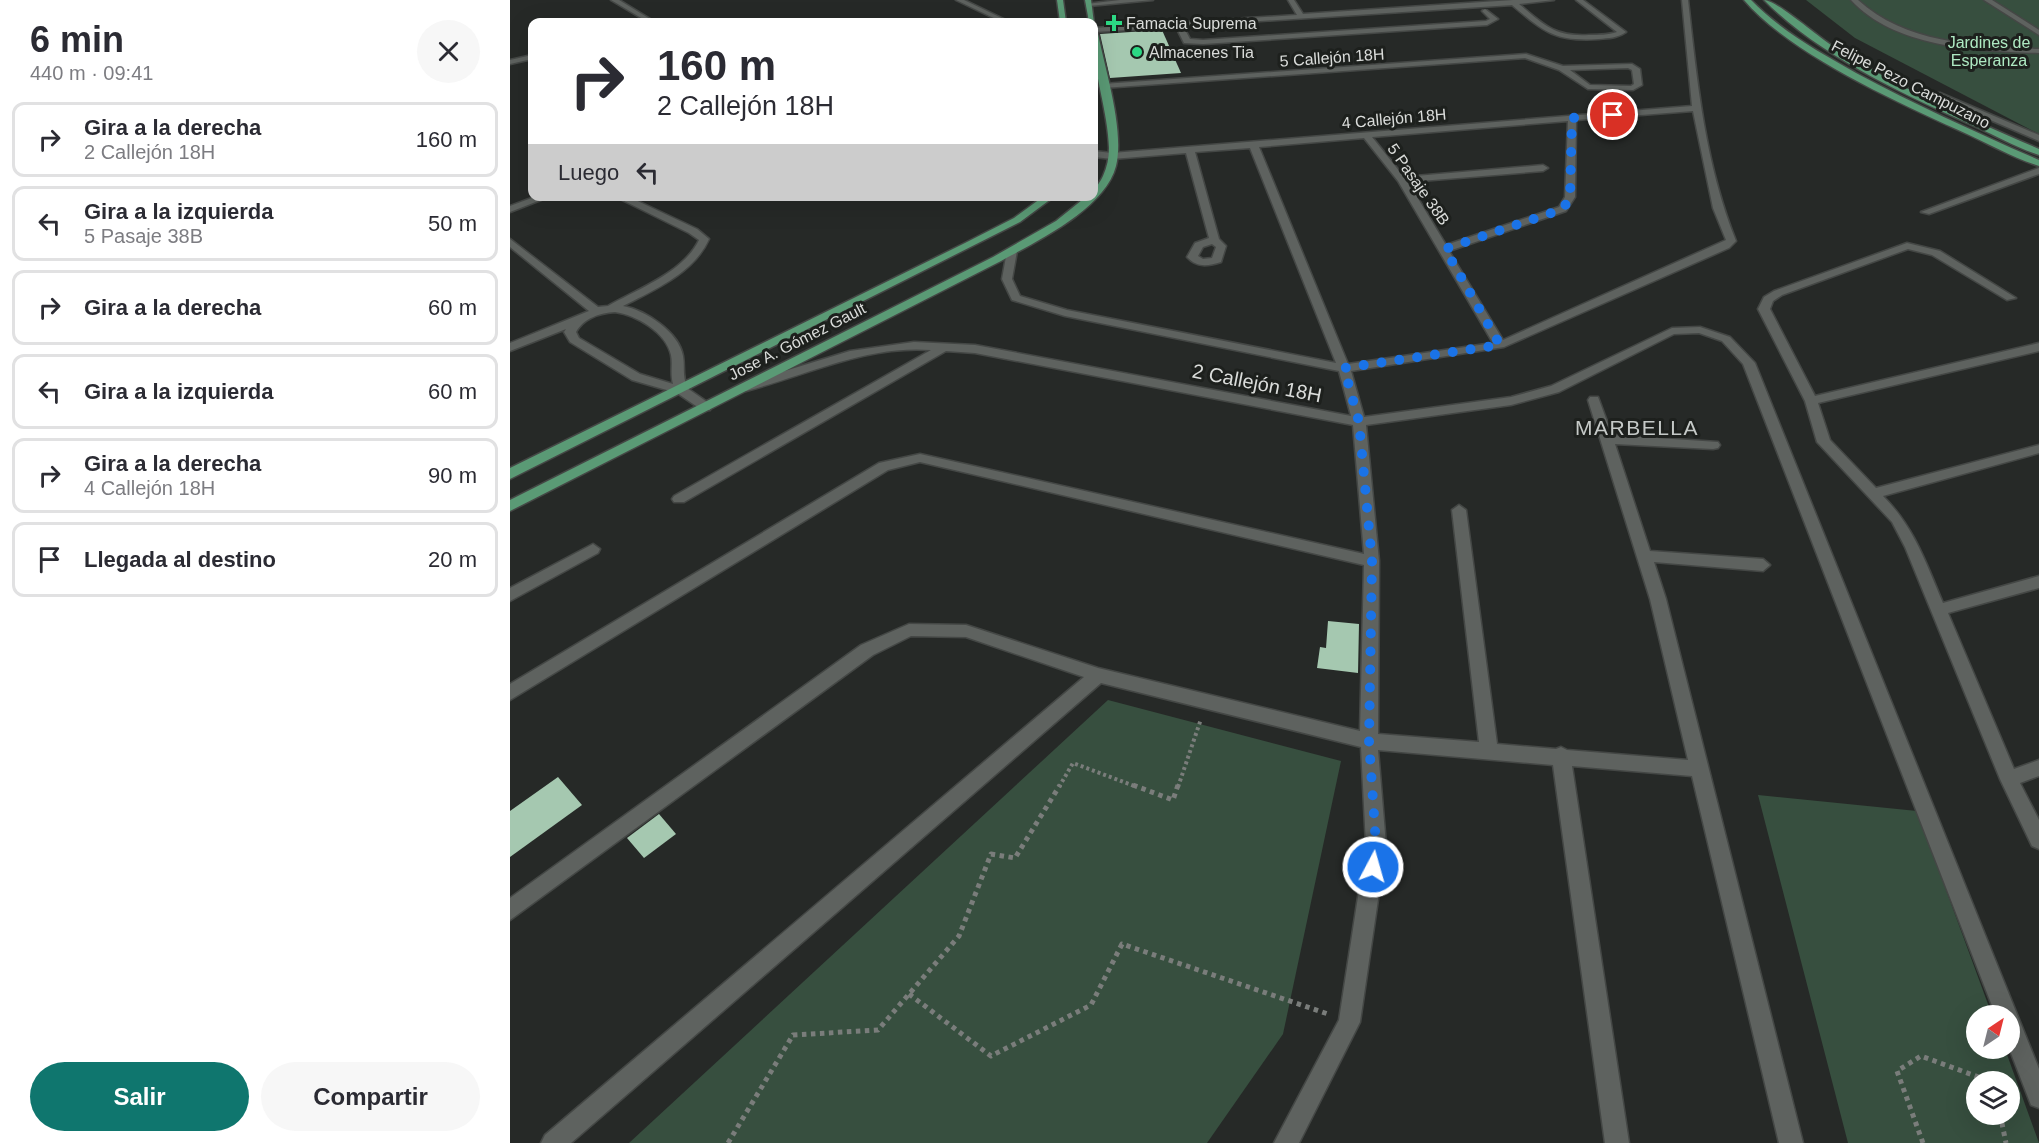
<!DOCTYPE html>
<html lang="es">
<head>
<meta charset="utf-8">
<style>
	body { margin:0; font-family:Arial,sans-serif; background:#f7f7f7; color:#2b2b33; height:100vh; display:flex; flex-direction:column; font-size:22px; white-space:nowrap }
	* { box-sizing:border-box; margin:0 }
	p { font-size:20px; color:#7c7c81 }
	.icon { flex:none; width:33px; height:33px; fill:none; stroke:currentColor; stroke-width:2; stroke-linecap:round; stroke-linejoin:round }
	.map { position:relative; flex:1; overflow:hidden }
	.sheet { display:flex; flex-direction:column; background:#fff; width:510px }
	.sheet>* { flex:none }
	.hud { position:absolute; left:18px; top:18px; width:570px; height:183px; border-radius:12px; box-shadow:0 6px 24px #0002; background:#fff; color:#2b2b33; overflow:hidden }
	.needle { width:39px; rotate:35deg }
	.tools { position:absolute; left:1456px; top:1005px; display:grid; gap:12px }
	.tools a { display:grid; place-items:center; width:54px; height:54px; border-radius:50%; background:#fff; box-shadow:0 6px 24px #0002; font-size:30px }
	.pin { position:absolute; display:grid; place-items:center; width:51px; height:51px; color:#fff; margin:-26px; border:3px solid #fff; border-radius:50%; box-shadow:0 2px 6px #0007 }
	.me { position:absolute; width:66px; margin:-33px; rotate:6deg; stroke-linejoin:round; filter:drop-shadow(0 0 4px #0008) }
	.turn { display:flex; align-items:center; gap:21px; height:126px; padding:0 30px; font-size:27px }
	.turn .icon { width:78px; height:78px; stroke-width:2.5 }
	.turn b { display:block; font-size:42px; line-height:51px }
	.then { display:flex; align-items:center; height:57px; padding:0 30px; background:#0003; gap:12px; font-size:22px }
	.round { display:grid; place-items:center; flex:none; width:63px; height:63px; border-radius:32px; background:#f7f7f7 }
	.overview { display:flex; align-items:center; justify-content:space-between; height:102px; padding:0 30px }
	h1 { font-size:36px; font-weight:700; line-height:45px }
	.action { display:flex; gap:12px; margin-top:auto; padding:12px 30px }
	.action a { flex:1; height:69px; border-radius:36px; background:#0f766e; color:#fff; font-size:24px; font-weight:700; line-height:69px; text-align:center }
	.action a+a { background:#f7f7f7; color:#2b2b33 }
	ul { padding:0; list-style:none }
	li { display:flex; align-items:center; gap:18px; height:75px; margin:0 12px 9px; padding:0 18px; border:3px solid #e1e1e2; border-radius:12px }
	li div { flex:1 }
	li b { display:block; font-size:22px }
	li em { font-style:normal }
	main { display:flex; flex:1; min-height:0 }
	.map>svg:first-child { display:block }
</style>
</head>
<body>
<main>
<section class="sheet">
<div class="overview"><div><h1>6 min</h1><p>440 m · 09:41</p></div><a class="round"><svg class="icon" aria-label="close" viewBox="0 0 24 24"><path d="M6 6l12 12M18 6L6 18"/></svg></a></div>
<ul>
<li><svg class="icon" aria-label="right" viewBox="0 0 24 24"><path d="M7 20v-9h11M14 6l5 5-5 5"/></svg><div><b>Gira a la derecha</b><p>2 Callejón 18H</p></div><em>160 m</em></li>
<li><svg class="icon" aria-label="left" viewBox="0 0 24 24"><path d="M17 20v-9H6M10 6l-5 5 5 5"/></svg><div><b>Gira a la izquierda</b><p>5 Pasaje 38B</p></div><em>50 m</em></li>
<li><svg class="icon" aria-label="right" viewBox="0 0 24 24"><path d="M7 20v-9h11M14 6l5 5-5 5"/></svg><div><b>Gira a la derecha</b></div><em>60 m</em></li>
<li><svg class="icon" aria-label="left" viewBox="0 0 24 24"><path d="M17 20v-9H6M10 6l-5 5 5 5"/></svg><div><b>Gira a la izquierda</b></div><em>60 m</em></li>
<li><svg class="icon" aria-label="right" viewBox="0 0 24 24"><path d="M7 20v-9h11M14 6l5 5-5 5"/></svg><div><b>Gira a la derecha</b><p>4 Callejón 18H</p></div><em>90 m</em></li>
<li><svg class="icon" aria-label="arrive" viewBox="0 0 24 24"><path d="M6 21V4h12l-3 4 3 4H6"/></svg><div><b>Llegada al destino</b></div><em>20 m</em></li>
</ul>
<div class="action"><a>Salir</a><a>Compartir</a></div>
</section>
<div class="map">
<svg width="1529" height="1143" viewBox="0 0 1529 1143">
	<rect width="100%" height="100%" fill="#262927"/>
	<g fill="#374f3f" fill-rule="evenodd">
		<polygon points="1296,0 1529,0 1529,134 1345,38"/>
		<polygon points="598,700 831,761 773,1034 697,1143 119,1143"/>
		<path d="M1248,795L1407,811L1482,1015L1467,1016V1048L1495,1049L1529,1143H1338ZM1467,1082H1500V1114H1467Z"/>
	</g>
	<g fill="#a5c8b0">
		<polygon points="652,30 671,73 600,78 590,34"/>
		<polygon points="818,621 849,624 848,673 807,668 810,647 816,648"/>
		<polygon points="48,777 72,805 0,857 0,811"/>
		<polygon points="149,814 166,834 134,858 117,838"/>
	</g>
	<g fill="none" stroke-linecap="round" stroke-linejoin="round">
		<g stroke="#444745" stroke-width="3">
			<g id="minor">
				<polygon points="101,0 109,0 145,22 138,22"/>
				<polygon points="446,0 454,0 500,22 492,22"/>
				<polygon points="610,0 643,0 579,6 576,4"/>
				<path d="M778,0H784L793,14L1003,0H1044L1009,4C1034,25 1045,37 1079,35C1089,35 1098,35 1107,32L1066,0H1073L1116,32C1108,38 1098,38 1089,39C1045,42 1034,32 1002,5L673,26L680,39L693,40L976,21L980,19L972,11L975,9L988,19L977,25L693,44L674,43L666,27L584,32V28L787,15Z"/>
				<path d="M1172,0H1178C1187,82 1195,164 1226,241L1219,248L994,347L841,371L854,417L1001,397L1041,386L1162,328L1190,327L1220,337L1245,363L1529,1069V1108L1521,1105L1499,1048L1500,1016H1486L1233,364L1212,341L1189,333L1164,334L1049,392L1001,405L856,425L869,561L868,734L969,742L942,510L949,505L956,510L987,744L1046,749L1051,747L1057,750L1178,760L1140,599L1078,400L1080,397H1088L1102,435L1208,442L1210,445L1208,448L1203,449L1105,444L1140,551L1253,559L1260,565L1253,571L1144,562L1156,599L1293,1143H1269L1182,776L1062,766L1119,1143H1095L1043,765L868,750L876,845L850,1022L789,1143H764L829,1020L856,845L851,747L591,683L61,1143H31L35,1135L574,677L456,637L401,636L363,655L0,920V898L351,645L399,624L456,625L588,668L850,731L854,565L410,462L378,470L0,700V684L369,463L410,454L854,554L843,425L465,353L436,351L174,502H164L162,499L164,496L421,350C357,345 297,375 236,391L232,390V384L340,351L404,342L465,345L841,416L829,371L555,316L502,300L492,279L497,251L502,248L507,251L502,279L510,296L557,310L826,363L740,148L685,152L709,239L716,246L711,262C698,266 687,268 677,257L685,243L699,238L676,153L602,159L584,157V151L602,153L1182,106ZM1183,111L1203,208L1216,240L993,340L939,251L1056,211L1065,197L1066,120ZM1058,121L1055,197L1049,207L936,245L898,182L1033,171L1038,168L1033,165L894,177L862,137ZM854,138L888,181L983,343L838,364L749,147ZM702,244L706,247L702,258L693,259L688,256L693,247Z"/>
				<path d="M1341,0H1348C1396,44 1467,46 1529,49V53C1469,51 1385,48 1341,0Z"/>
				<polygon points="1474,0 1482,0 1529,30 1529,35"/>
				<path d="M1016,54L1053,66L1122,64L1130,69L1132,85L1123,90L1078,89L1049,70L1015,58L593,88L589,86L593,84ZM1118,68L1122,70L1124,84L1121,86L1080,85L1060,70Z"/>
				<polygon points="22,55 22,59 0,64 0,60"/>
				<polygon points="1430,93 1529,135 1529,141 1427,97 1427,93"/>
				<polygon points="1529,168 1529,174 1419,214 1411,212"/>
				<polygon points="27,196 41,196 0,212 0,206"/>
				<path d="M104,196H117L187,229L199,239C184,273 144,290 113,306C135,310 169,332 173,356C175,368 172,373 177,388L200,404V410H192L167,393L122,380L60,342L54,332L56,329L0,351V343L79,311L0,247V239L88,307L98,306C128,289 174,272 189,240L179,233ZM105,312C126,315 156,332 161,355C163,364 160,373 163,384L130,374L69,338L66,332C74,318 90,313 105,312Z"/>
				<path d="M1397,243L1430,251L1506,298L1497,300L1422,255L1398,249L1272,295L1263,301L1260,309L1305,396L1529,343V351L1308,403L1320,440L1366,488L1529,445V453L1373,496C1404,527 1416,563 1433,603L1529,576V588L1438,613L1504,769L1529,760V776L1510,783L1529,820V849L1522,846L1490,779L1395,547L1382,522L1307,442L1295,401L1248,309L1254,297L1264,291Z"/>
				<polygon points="83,544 90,549 88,553 0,601 0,588"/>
			</g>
		</g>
		<g stroke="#444745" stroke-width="3">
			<g id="major">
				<polygon points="547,0 553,0 556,22 550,22"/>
				<polygon points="575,0 581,0 584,23 579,22"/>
				<path d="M1234,0H1241C1271,31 1309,52 1346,73C1406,105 1467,133 1529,160V166C1504,158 1481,145 1457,134C1391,104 1281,55 1234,0Z"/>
				<path d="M1254,0C1266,0 1307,36 1321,45C1386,87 1458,118 1529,149V155C1507,148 1486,136 1466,127C1395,95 1309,56 1254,0Z"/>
				<path d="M584,27L587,29C594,66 615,130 606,166C595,209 527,241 491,261L0,511V500L483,257L546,221L577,196H584C584,188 590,183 593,176C597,167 599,158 599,148C598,108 580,65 584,27Z"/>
				<polygon points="534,196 545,196 510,222 0,479 0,468 455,243 504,218"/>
			</g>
		</g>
		<g stroke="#7a7d7b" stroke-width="4" stroke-dasharray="3 3" stroke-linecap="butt">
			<polyline points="549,787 563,763 627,787"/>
			<polyline points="668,787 691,719"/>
		</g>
		<g stroke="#7a7d7b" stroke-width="5" stroke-dasharray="4.5 4.5" stroke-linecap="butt">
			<polyline points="623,785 663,800 668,785"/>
			<polyline points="399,994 481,1056 581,1005 612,944 818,1014"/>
			<polyline points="1490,1114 1496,1143"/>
			<polyline points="218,1143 283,1035 368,1030 449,936 481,854 505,858 550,785"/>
			<polyline points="1413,1143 1387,1071 1411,1056 1482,1082"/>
		</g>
		<use href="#minor" fill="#5e625f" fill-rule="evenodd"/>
		<use href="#major" fill="#5a9a75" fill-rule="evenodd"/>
	</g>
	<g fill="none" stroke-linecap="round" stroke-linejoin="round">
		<polyline stroke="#1a73e8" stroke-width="10" stroke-dasharray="0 18" points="863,867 866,845 859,741 862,561 849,422 834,368 990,345 935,249 1053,209 1060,197 1062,118 1103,115"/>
	</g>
	<g fill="#2cd884" stroke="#1d201d" stroke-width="2">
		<path d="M601 14h6v6h6v6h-6v6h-6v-6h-6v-6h6z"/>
		<circle cx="627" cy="52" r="6"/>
	</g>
	<g text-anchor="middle" stroke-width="6" stroke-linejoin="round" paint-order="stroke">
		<g font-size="16" fill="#dadcda" stroke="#1d201d" text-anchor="start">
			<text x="616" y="29">Famacia Suprema</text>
			<text x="639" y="58">Almacenes Tia</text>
		</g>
		<g font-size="16" fill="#aee9c2" stroke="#1d201d">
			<text x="1479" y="48">Jardines de<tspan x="1479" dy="18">Esperanza</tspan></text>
		</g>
		<g font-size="16" fill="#dadcda" stroke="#1d201d">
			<text transform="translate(822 57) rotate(-4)" y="6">5 Callejón 18H</text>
			<text transform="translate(1401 84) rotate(27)" y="6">Felipe Pezo Campuzano</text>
			<text transform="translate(884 118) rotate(-5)" y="6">4 Callejón 18H</text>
			<text transform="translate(909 184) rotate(55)" y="6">5 Pasaje 38B</text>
			<text transform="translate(287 341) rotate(-27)" y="6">Jose A. Gómez Gault</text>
		</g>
		<g font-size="20" fill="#dadcda" stroke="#1d201d">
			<text transform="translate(747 383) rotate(11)" y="7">2 Callejón 18H</text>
		</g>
		<g font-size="21" letter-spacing="1.5" fill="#c5c9c7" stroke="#1d201d">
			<text x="1127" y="435">MARBELLA</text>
		</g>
	</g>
</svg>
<div class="tools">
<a><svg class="needle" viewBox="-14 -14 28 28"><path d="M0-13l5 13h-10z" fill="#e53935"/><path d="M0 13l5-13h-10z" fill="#7c7c81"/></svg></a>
<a><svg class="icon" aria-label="layers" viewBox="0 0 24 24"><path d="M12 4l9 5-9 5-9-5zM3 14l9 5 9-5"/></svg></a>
</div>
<div class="pin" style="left:1103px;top:115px;background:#d93025"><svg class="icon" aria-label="arrive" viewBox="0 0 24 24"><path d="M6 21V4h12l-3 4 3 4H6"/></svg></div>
<svg class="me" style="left:863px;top:867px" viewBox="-20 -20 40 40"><circle r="17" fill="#1a73e8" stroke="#fff" stroke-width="3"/><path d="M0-11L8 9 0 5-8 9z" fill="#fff"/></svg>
<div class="hud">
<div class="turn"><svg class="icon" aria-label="right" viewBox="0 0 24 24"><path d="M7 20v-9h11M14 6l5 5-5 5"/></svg><div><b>160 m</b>2 Callejón 18H</div></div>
<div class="then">Luego<svg class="icon" aria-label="left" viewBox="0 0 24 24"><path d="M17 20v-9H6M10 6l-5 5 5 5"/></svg></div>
</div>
</div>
</main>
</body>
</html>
